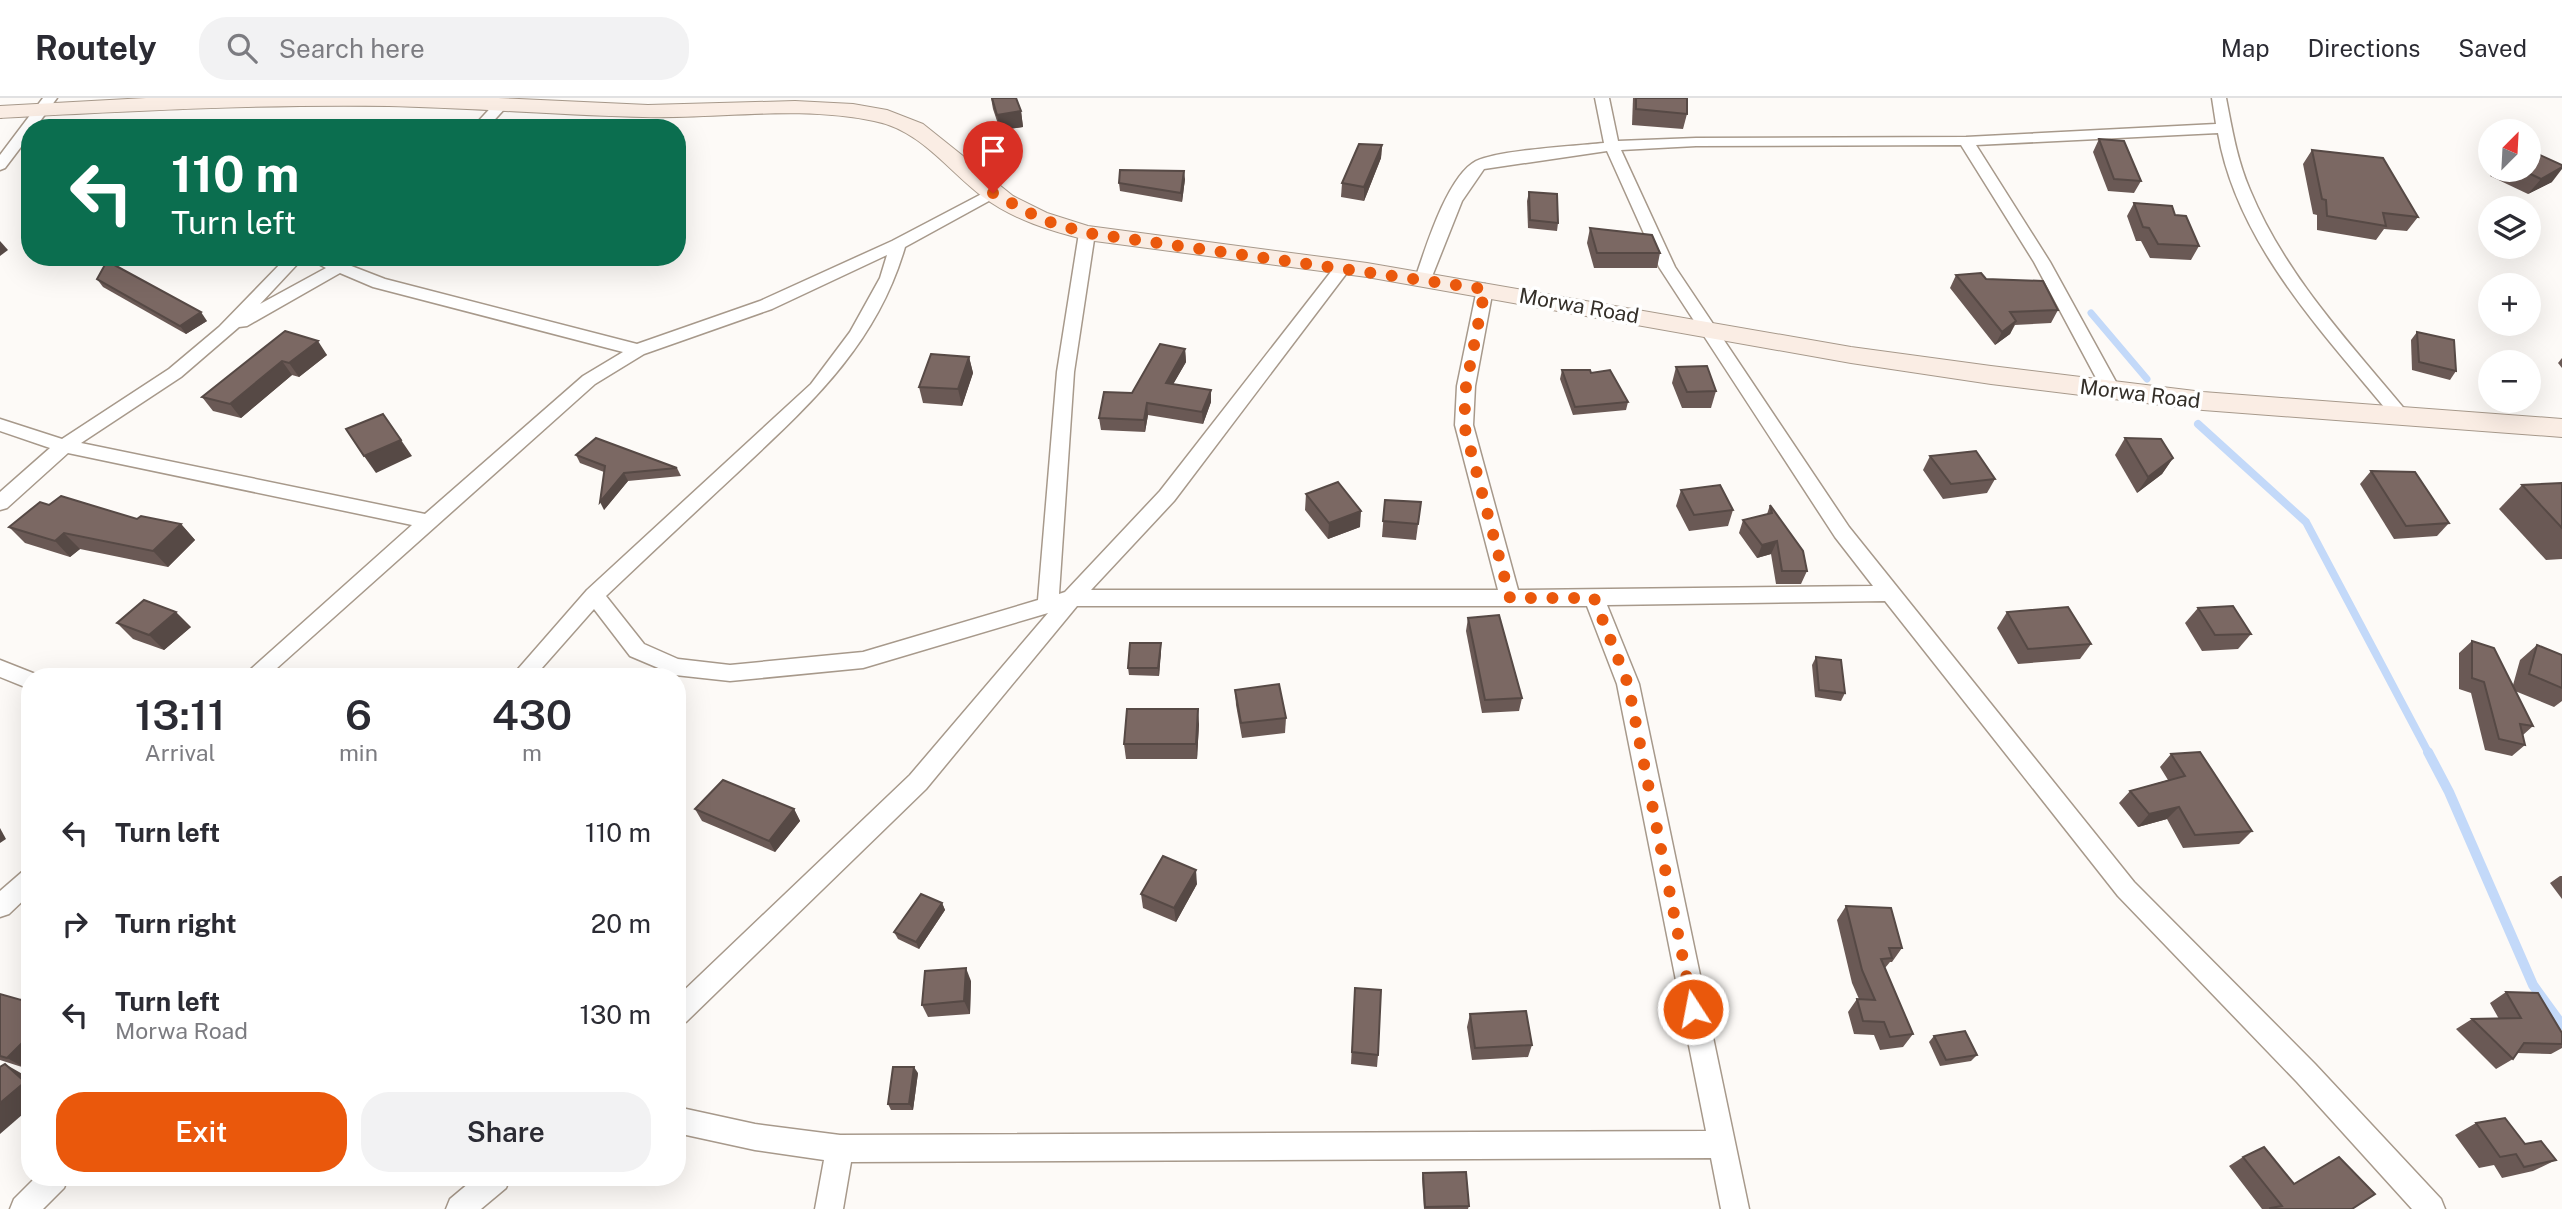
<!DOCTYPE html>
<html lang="en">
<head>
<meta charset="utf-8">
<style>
	body { margin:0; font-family:"Public Sans",sans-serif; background:#f2f2f3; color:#2b2b33; height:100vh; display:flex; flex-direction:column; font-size:26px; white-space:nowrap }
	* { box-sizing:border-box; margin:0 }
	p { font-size:23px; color:#7c7c81 }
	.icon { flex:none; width:38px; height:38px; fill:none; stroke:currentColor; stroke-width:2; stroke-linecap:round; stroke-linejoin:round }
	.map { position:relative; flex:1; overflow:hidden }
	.sheet { position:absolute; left:21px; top:570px; width:665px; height:518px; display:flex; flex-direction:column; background:#fff; border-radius:28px; box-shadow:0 7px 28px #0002 }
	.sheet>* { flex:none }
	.banner { position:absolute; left:21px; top:21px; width:665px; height:147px; border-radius:28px; box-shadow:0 7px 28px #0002; background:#0b6e4f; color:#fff; overflow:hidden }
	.needle { width:46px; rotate:24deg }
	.fabs { position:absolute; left:2478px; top:21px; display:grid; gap:14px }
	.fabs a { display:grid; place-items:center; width:63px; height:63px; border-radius:50%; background:#fff; box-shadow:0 7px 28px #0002; font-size:35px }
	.pin { position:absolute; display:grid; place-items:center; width:60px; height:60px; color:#fff; margin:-72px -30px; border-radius:50% 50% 50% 0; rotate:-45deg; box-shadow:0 0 7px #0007 }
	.pin .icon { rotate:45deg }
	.me { position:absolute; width:77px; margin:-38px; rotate:349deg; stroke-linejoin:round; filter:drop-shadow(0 0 5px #0008) }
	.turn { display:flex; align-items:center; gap:24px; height:147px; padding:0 35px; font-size:32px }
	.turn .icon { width:91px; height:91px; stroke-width:2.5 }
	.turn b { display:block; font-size:49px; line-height:60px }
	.eta { display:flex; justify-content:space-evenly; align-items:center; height:119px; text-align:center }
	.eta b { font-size:42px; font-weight:600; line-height:49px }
	.primary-button { display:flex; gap:14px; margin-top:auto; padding:14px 35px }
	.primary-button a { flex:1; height:80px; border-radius:28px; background:#ea580c; color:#fff; font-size:28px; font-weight:600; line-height:80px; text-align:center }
	.primary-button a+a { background:#f2f2f3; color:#2b2b33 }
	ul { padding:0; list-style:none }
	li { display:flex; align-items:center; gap:21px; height:91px; padding:0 35px }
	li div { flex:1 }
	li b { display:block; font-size:26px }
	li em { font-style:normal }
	header { display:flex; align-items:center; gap:42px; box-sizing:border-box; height:98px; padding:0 35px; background:#fff; border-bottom:2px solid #e1e1e2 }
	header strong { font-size:33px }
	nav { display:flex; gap:38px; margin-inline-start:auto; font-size:24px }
	.search { width:490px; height:63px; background:#f2f2f3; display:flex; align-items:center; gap:18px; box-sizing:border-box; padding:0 24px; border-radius:28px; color:#7c7c81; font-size:26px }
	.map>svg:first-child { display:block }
</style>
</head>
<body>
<header>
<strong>Routely</strong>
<div class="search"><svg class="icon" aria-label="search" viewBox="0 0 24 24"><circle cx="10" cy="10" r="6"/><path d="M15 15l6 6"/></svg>Search here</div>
<nav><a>Map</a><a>Directions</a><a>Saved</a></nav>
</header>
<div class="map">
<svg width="2562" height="1111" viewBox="0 0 2562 1111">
	<rect width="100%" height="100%" fill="#fdfaf7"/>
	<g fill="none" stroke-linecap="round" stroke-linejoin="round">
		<polyline stroke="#c3d9f9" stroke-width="7" points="2091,215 2147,281"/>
		<polyline stroke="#c3d9f9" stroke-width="8" points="2198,326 2306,424 2429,656"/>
		<polyline stroke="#c3d9f9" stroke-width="10" points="2428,654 2449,694 2533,887 2562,927"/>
		<g stroke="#a7998b" stroke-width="3">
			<g id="street">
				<polygon points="43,0 57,0 35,30 30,30 30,37 5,70 0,72 0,57"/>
				<path d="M1595,0H1609L1618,43L1696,40L1966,39L2216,26L2212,0H2226C2232,31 2237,62 2250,92C2285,177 2350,245 2407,314L2410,318L2407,322H2395C2326,238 2237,147 2218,35L1976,47L2050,164L2121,293L2112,299L2103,293L2034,164L1961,47L1696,48L1621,52L1675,169L1849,429L2134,784L2315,966L2441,1101L2445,1111H2412L2297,984L2118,798L1885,503L1607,507L1639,586L1749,1111H1721L1711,1060L851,1064L843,1111H815L824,1062L755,1052L677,1035V1009L755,1026L840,1037L1706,1033L1617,586L1587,508H1077L926,691L686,924L677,928V899L910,677L1048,515L863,570L730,583L675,577L630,558L594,511L534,579H511L587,492L811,286L850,234L880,180L887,157L772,211L644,256L595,286L267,579H242L412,427L68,355L7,410L0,412V394L50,350L0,333V321L62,341L169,271L219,229L287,159H304L260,206L326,170L305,159H328L385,181L637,246L760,203L892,143L993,90L1001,95L998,98L905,149C876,249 808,308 735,377C692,417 649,457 606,498L644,546L678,561L730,567L863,554L1038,502L1057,274L1079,135L1087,130L1095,135L1074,274L1059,496L1065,494L1160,393L1337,166L1343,164L1351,169L1349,172L1174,403L1091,492H1498L1455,327L1457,288L1477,191L1485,186L1493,191L1475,288L1473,327L1518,492L1873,488L1835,439L1659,169L1607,53L1484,71L1462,103L1431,181L1423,186L1415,181C1425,152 1447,78 1476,63C1500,52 1574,48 1604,45ZM340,175L373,189L623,254L583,278L425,416L81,345L181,279L239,229L247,228Z"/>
				<polygon points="502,2 509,6 487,30 472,30 497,3"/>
				<polygon points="0,562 38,577 39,579 30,579 30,591 0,579"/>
				<polygon points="30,771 30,796 9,816 0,819 0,793 22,774"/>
				<polygon points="35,1080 68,1080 64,1090 43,1111 10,1111 14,1101"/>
				<polygon points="475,1080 510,1080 506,1090 481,1111 446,1111 450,1101"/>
			</g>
		</g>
		<g stroke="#a7998b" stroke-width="2">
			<path id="secondary" d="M146,0H498L648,7L795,3L853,6L887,12L923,26L1013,98L1047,115L1088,128L1367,165L1851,249L1991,268L2203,294L2562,321V339L2203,312L1991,286L1851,265L1367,179L1087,142C1051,133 1014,122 983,99C947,72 921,32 874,23C799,7 719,21 643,19C558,17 474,10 389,8C259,6 130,13 0,20V8Z"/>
		</g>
		<use href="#street" fill="#fff" fill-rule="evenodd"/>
		<use href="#secondary" fill="#faede4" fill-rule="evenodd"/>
	</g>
	<g fill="#6a5955">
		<polygon points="991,0 1016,0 1021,13 1023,29 1000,32 993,11"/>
		<polygon points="1633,0 1687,0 1687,16 1683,31 1632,27"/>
		<polygon points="2099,41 2141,83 2134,95 2108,93 2093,54"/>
		<polygon points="1382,47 1381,60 1364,103 1341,99 1342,85"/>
		<polygon points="2312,52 2418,119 2407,133 2384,131 2376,142 2317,132 2317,117 2313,116 2303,66"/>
		<polygon points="2495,72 2529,72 2552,84 2528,96 2490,78"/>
		<polygon points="1185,81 1182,104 1120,93 1119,85"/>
		<polygon points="1529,94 1558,125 1557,133 1528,130 1527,103"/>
		<polygon points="2134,105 2199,148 2191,162 2150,160 2141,143 2136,143 2127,118"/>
		<polygon points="1590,130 1660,155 1657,170 1594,170 1587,145"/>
		<polygon points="1956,177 1986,181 2058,212 2051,225 2015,227 2010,236 1995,247 1950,190"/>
		<polygon points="97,181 207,223 186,236 103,189"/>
		<polygon points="285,233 327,257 299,279 292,277 241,320 213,313 202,299"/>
		<polygon points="2417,234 2456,273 2450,282 2412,272 2411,242"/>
		<polygon points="1185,251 1186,264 1173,286 1211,304 1203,326 1148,317 1145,334 1101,332 1099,320 1132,295"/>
		<polygon points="969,259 973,275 962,308 923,305 919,289"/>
		<polygon points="2562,260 2562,270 2558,265"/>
		<polygon points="1676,269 1716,293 1711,310 1682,310 1672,285"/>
		<polygon points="1562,272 1591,275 1628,304 1626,312 1573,317 1560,281"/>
		<polygon points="2125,340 2173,360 2162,376 2137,395 2115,357"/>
		<polygon points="576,357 677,370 681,378 628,383 604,412 604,374 580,365"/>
		<polygon points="1930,358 1995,381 1987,395 1943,401 1923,372"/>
		<polygon points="2371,373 2449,425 2437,438 2394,441 2360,386"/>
		<polygon points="2562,385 2562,461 2546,462 2499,411 2522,387"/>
		<polygon points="1681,392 1733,412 1728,428 1689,433 1676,408"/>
		<polygon points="1306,396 1360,429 1328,441 1305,412"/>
		<polygon points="1385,402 1421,404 1416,442 1382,439"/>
		<polygon points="49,407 137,421 181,426 195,442 168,469 80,451 70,459 25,445 9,429"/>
		<polygon points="1770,407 1807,473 1801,486 1776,486 1771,456 1757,460 1739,435 1743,422 1767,416"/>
		<polygon points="2198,510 2251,536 2238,551 2202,553 2185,525"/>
		<polygon points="2007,514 2091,546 2080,561 2018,566 1997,530"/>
		<polygon points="1468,520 1522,600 1519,613 1482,615 1466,533"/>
		<polygon points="117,525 191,529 164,552 133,541"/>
		<polygon points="2472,543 2513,587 2520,562 2537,547 2562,557 2562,603 2554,609 2515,593 2533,628 2523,637 2525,647 2512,658 2485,652 2471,595 2459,591 2459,555"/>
		<polygon points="1161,545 1161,553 1159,578 1129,577 1128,570"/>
		<polygon points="1816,559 1845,595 1841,603 1815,599 1812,567"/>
		<polygon points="1235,592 1286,620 1285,635 1242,640 1236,607"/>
		<polygon points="1199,626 1197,661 1126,661 1124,646"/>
		<polygon points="2171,656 2252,733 2239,746 2183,750 2167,721 2138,729 2119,705 2130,693 2168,682 2160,669"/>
		<polygon points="695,711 794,711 800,723 775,754 702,723"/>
		<polygon points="2560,778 2562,778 2562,801 2550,785"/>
		<polygon points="1197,786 1176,824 1143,810 1141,796"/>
		<polygon points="942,805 945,812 919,851 898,841 894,834"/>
		<polygon points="1846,808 1902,850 1892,864 1890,864 1885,870 1913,936 1903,949 1880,952 1874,937 1854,936 1848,914 1857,901 1859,901 1852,885 1837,822"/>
		<polygon points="971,883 970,916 928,919 922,907"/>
		<polygon points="1355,890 1378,957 1377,969 1351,966"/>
		<polygon points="2506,894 2562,935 2562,950 2551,956 2517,955 2513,961 2496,971 2456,931 2472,921 2499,921 2490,905"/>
		<polygon points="0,896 21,902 25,970 0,962"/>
		<polygon points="1470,916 1532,947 1528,959 1472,962 1467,929"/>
		<polygon points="1934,938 1977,957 1971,963 1940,968 1929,944"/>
		<polygon points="918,975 913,1012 891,1012 888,1006"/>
		<polygon points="2476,1025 2525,1046 2556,1062 2533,1073 2502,1080 2494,1067 2479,1070 2455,1037"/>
		<polygon points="2243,1059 2294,1086 2352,1111 2262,1111 2229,1068"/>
		<polygon points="1423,1075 1469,1108 1468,1111 1424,1111 1422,1080"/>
	</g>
	<g fill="#564945">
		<polygon points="1021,13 1023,29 1000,32 997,17"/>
		<polygon points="1382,47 1381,60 1364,103 1364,89"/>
		<polygon points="2562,69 2562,71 2552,84 2528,96 2541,81"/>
		<polygon points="1184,73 1185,81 1182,104 1181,95"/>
		<polygon points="0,143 8,152 0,158"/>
		<polygon points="201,214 207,223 186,236 180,228"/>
		<polygon points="2016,223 2010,236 1995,247 2002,234"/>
		<polygon points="318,243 327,257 299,279 289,265"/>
		<polygon points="1185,251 1186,264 1167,297 1166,285"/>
		<polygon points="969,259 973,275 962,308 958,291"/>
		<polygon points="282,263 292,277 241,320 230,306"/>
		<polygon points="1211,292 1211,304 1203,326 1202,314"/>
		<polygon points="1147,305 1148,317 1145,334 1144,322"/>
		<polygon points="401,342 412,358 376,375 364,358"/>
		<polygon points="2173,360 2162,376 2137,395 2148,379"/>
		<polygon points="624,375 628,383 604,412 600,404"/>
		<polygon points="1361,413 1360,429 1328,441 1329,425"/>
		<polygon points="181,426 195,442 168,469 153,453"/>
		<polygon points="64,435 80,451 70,459 55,443"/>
		<polygon points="1777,443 1771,456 1757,460 1762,447"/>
		<polygon points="176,514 191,529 164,552 149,537"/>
		<polygon points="1161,545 1161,553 1159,578 1158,570"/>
		<polygon points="1198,611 1199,626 1197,661 1196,646"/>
		<polygon points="2179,709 2167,721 2138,729 2149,716"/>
		<polygon points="794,711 800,723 775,754 769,743"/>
		<polygon points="0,730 6,741 0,745"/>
		<polygon points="1196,772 1197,786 1176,824 1174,810"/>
		<polygon points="942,805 945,812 919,851 916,844"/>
		<polygon points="966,870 971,883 970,916 964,903"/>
		<polygon points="30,937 30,965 25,970 7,960"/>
		<polygon points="5,966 26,978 30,981 30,1010 0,1036 0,1005"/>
		<polygon points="914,969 918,975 913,1012 909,1006"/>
	</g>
	<g fill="#7b6863" stroke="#564945" stroke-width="2">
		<polygon points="992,0 1016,0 1021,13 997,17"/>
		<polygon points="1636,0 1687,0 1687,16 1636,11"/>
		<polygon points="2099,41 2124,43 2141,83 2114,81"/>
		<polygon points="1359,46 1382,47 1364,89 1342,85"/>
		<polygon points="2312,52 2383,60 2418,119 2383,115 2386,128 2327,118 2326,102 2322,101"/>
		<polygon points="2529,52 2562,67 2562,69 2541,81 2522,72 2529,72"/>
		<polygon points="1120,72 1184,73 1181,95 1119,85"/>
		<polygon points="1529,94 1557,96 1558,125 1530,122"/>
		<polygon points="2134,105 2172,108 2175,117 2186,118 2199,148 2158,146 2149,130 2143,129"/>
		<polygon points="1590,130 1652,137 1660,155 1597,155"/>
		<polygon points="107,163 201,214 180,228 97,181"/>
		<polygon points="1981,175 1986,181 2043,183 2058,212 2010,214 2016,223 2002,234 1956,177"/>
		<polygon points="285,233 318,243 289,265 282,263 230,306 202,299"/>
		<polygon points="2417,234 2454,242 2456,273 2419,264"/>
		<polygon points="1160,246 1185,251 1166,285 1211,292 1202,314 1147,305 1144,322 1099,320 1104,294 1132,295"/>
		<polygon points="931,256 969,259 958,291 919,289"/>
		<polygon points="1707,268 1716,293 1687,294 1676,269"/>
		<polygon points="1562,272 1590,272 1591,275 1610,272 1628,304 1575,309"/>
		<polygon points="383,316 401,342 364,358 346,331"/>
		<polygon points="596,340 677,370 624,375 600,404 605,368 576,357"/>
		<polygon points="2125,340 2161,341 2173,360 2148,379"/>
		<polygon points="1976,353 1995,381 1951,386 1930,358"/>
		<polygon points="2371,373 2415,374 2449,425 2406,428"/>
		<polygon points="1338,384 1361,413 1329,425 1306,396"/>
		<polygon points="2562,385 2562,430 2522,387"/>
		<polygon points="1720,387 1733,412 1694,417 1681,392"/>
		<polygon points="61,398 137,421 141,418 181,426 153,453 64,435 55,443 9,429 40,404 49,407"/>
		<polygon points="1385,402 1421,404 1418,426 1383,423"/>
		<polygon points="1770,407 1803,453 1807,473 1782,473 1777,443 1762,447 1743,422 1772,415"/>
		<polygon points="144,502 176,514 149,537 117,525"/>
		<polygon points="2233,508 2251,536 2215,537 2198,510"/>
		<polygon points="2068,509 2091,546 2028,551 2007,514"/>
		<polygon points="1499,517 1522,600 1485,602 1468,520"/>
		<polygon points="2472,543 2494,550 2533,628 2520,626 2525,647 2499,641 2484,584 2472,580"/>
		<polygon points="1130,545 1161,545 1158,570 1128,570"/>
		<polygon points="2537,547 2562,557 2562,590 2529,576"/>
		<polygon points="1816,559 1841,562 1845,595 1819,592"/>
		<polygon points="1279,586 1286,620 1241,625 1235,592"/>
		<polygon points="1127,611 1198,611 1196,646 1124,646"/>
		<polygon points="2200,654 2252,733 2195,737 2179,709 2149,716 2130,693 2185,678 2171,656"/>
		<polygon points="723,682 794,711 769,743 695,711"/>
		<polygon points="1163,758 1196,772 1174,810 1141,796"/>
		<polygon points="921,796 942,805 916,844 894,834"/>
		<polygon points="1846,808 1891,810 1902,850 1889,850 1892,860 1881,861 1913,936 1890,939 1884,924 1863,923 1857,901 1875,902 1862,872"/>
		<polygon points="966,870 964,903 922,907 925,873"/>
		<polygon points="1355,890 1381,892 1378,957 1352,954"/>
		<polygon points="30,894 30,937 7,960 0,958 0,896 21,902"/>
		<polygon points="2506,894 2538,895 2562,935 2562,946 2524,945 2513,961 2472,921 2521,920"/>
		<polygon points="1526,913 1532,947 1475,950 1470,916"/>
		<polygon points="1965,933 1977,957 1946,962 1934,938"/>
		<polygon points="5,966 25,984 0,1005 0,969"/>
		<polygon points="893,969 914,969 909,1006 888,1006"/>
		<polygon points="2505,1020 2525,1046 2541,1043 2556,1062 2524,1069 2516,1056 2500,1059 2476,1025"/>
		<polygon points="2264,1049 2294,1086 2339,1059 2375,1096 2352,1111 2270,1111 2270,1110 2282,1108 2243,1059"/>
		<polygon points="1466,1074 1469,1108 1425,1109 1423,1075"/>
	</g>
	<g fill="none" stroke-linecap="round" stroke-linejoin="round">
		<polyline stroke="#ea580c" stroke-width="12" stroke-dasharray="0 21.6" points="993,95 1043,122 1087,135 1485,191 1466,288 1464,327 1510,500 1594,500 1628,586 1693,911"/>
	</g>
	<g text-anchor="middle" stroke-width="7" stroke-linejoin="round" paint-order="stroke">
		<g font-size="21" fill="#35302a" stroke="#fff">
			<text transform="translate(1579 208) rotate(10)" y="7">Morwa Road</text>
			<text transform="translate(2140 296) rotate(7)" y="7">Morwa Road</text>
		</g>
	</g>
</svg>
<div class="fabs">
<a><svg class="needle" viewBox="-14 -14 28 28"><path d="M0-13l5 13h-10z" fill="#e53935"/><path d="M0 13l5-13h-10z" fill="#7c7c81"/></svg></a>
<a><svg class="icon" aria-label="layers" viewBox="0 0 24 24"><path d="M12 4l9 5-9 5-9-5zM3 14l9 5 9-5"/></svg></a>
<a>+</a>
<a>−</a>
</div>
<div class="pin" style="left:993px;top:95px;background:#d93025"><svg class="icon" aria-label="arrive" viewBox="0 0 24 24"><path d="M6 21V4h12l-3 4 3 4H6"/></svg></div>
<svg class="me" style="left:1693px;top:911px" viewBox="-20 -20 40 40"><circle r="17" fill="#ea580c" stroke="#fff" stroke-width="3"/><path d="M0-11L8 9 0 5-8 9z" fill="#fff"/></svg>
<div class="banner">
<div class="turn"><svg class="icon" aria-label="left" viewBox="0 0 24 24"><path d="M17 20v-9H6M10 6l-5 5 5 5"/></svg><div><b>110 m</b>Turn left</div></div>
</div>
<section class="sheet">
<div class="eta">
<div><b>13:11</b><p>Arrival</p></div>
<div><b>6</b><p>min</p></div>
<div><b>430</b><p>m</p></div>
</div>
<ul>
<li><svg class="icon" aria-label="left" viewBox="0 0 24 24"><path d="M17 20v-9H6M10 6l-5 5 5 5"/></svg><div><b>Turn left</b></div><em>110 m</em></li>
<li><svg class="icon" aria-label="right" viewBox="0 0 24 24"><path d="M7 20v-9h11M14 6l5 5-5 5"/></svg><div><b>Turn right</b></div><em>20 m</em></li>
<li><svg class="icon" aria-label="left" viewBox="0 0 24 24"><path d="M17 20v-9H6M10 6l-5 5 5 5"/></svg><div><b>Turn left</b><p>Morwa Road</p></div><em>130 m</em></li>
</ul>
<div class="primary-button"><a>Exit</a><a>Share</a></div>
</section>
</div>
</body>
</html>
